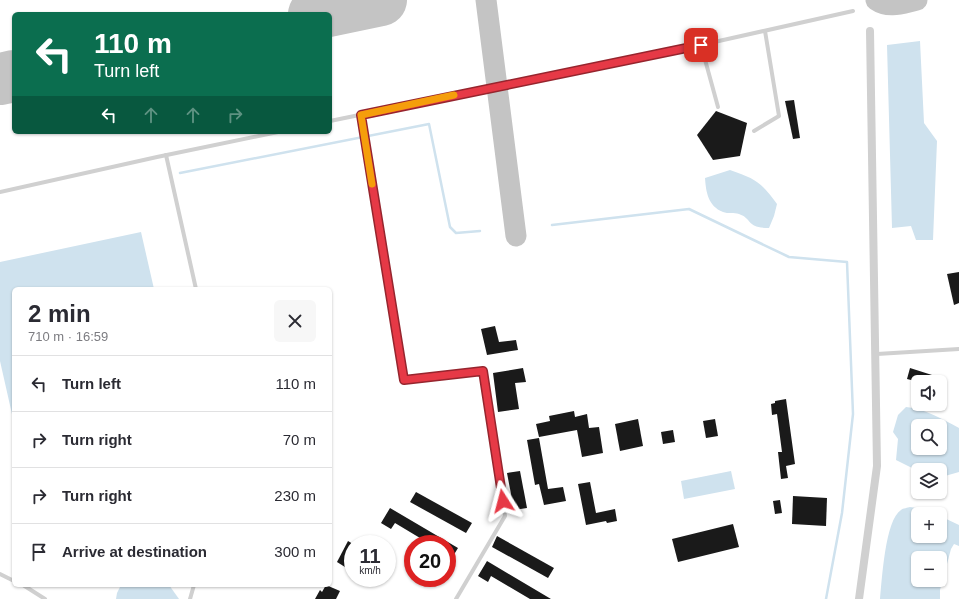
<!DOCTYPE html>
<html lang="en">
<head>
<meta charset="utf-8">
<style>
	body { margin:0; font-family:Helvetica,sans-serif; background:#f7f7f7; color:#2b2b33; height:100vh; display:flex; flex-direction:column; font-size:15px; white-space:nowrap }
	* { box-sizing:border-box; margin:0 }
	p { font-size:13px; color:#7c7c81 }
	.icon { flex:none; width:22px; height:22px; fill:none; stroke:currentColor; stroke-width:2; stroke-linecap:round; stroke-linejoin:round }
	.map { position:relative; flex:1; overflow:hidden }
	.panel { position:absolute; left:12px; top:287px; width:320px; height:300px; display:flex; flex-direction:column; background:#fff; border-radius:6px; box-shadow:0 1px 3px #0004 }
	.panel>* { flex:none }
	.hud { position:absolute; left:12px; top:12px; width:320px; height:122px; border-radius:6px; box-shadow:0 1px 3px #0004; background:#0b6e4f; color:#fff; overflow:hidden }
	.controls { position:absolute; left:911px; top:375px; display:grid; gap:8px }
	.controls a { display:grid; place-items:center; width:36px; height:36px; border-radius:6px; background:#fff; box-shadow:0 1px 3px #0004; font-size:20px }
	.speed { position:absolute; left:344px; top:535px; display:flex; gap:8px; font-size:20px; font-weight:700; text-align:center }
	.speed>* { display:grid; place-content:center; width:52px; height:52px; border-radius:50%; background:#fff; box-shadow:0 1px 3px #0004; line-height:1 }
	.speed small { font-size:10px; font-weight:400 }
	.speed .limit { border:6px solid #d22; background:#fff; color:#111 }
	.pin { position:absolute; display:grid; place-items:center; width:34px; height:34px; color:#fff; margin:-17px; border-radius:8px; box-shadow:0 2px 6px #0006 }
	.me { position:absolute; width:44px; margin:-22px; rotate:351deg; stroke-linejoin:round; filter:drop-shadow(0 0 3px #0008) }
	.turn { display:flex; align-items:center; gap:14px; height:84px; padding:0 16px; font-size:18px }
	.turn .icon { width:52px; height:52px; stroke-width:2.5 }
	.turn b { display:block; font-size:28px; line-height:34px }
	.lanes { display:flex; align-items:center; height:38px; padding:0 16px; background:#0003; justify-content:center; gap:20px; direction:ltr }
	.lanes .off { opacity:.35 }
	.round { display:grid; place-items:center; flex:none; width:42px; height:42px; border-radius:6px; background:#f7f7f7 }
	.summary { display:flex; align-items:center; justify-content:space-between; height:68px; padding:0 16px }
	h1 { font-size:24px; font-weight:800; line-height:30px }
	ul { padding:0; list-style:none }
	li { display:flex; align-items:center; gap:12px; height:56px; padding:0 16px; border-top:1px solid #e1e1e2 }
	li div { flex:1 }
	li b { display:block; font-size:15px }
	li em { font-style:normal }
	.map>svg:first-child { display:block }
</style>
</head>
<body>
<div class="map">
<svg width="959" height="599" viewBox="0 0 959 599">
	<rect width="100%" height="100%" fill="#fff"/>
	<g fill="#cfe2ee" fill-rule="evenodd">
		<polygon points="920,41 924,123 937,141 933,240 916,240 911,226 892,228 887,45"/>
		<path d="M730,170C756,179 761,182 777,204L774,216L769,228C746,228 753,219 739,214C734,212 728,214 723,212C708,206 706,192 705,178Z"/>
		<polygon points="141,232 154,289 14,289 14,423 0,361 0,262"/>
		<path d="M906,407C926,409 942,419 959,428V472L945,476L940,475V470L918,471L896,460L898,439L893,432L898,415ZM918,426H940V448H918Z"/>
		<polygon points="731,471 735,489 684,499 681,481"/>
		<path d="M910,507L929,510L937,514H918V536H940V516L959,525V546L954,544L951,549L940,590V599H880C882,580 885,520 901,510C903,508 908,508 910,507ZM918,558H940V580H918Z"/>
		<polygon points="121,585 169,585 179,599 116,599 117,593"/>
	</g>
	<g fill="none" stroke-linecap="round" stroke-linejoin="round">
		<g stroke="#cfe2ee" stroke-width="2.5">
			<polyline points="180,173 429,124 450,227 456,233 480,231"/>
			<polyline points="552,225 689,209 789,257 847,262 853,414 842,513 826,599"/>
		</g>
		<g stroke="#c4c4c4" stroke-width="21">
			<polyline points="486,0 516,236"/>
			<path d="M876,0C889,9 903,3 917,0"/>
		</g>
		<g stroke="#c4c4c4" stroke-width="52">
			<polyline points="314,14 381,0"/>
			<polyline points="0,79 14,76"/>
		</g>
	</g>
	<g fill="#1a1a1a">
		<polygon points="794,100 800,138 793,139 785,101"/>
		<polygon points="716,111 747,123 740,156 713,160 697,135"/>
		<polygon points="959,272 959,303 954,305 947,274"/>
		<polygon points="495,326 499,342 516,340 518,350 487,355 481,329"/>
		<polygon points="523,368 526,382 515,383 519,409 498,412 493,373"/>
		<polygon points="910,368 932,375 930,382 919,382 907,379"/>
		<polygon points="786,399 795,464 786,466 788,478 781,479 778,452 782,452 777,414 772,415 771,404 775,403 775,401"/>
		<polygon points="574,411 575,417 587,414 589,428 599,427 603,453 582,457 577,430 539,437 536,424 550,421 549,416"/>
		<polygon points="638,419 643,446 620,451 615,424"/>
		<polygon points="715,419 718,436 706,438 703,421"/>
		<polygon points="673,430 675,442 663,444 661,432"/>
		<polygon points="539,438 548,489 563,487 566,501 544,505 539,484 535,485 527,440"/>
		<polygon points="520,471 527,508 514,510 507,473"/>
		<polygon points="590,482 596,513 615,509 617,521 607,523 606,521 586,525 578,484"/>
		<polygon points="416,492 472,523 466,533 410,502"/>
		<polygon points="793,496 827,498 826,526 792,524"/>
		<polygon points="780,500 782,513 775,514 773,501"/>
		<polygon points="390,508 458,548 447,566 447,544 430,544 395,523 391,529 381,523"/>
		<polygon points="733,524 739,547 678,562 672,539"/>
		<polygon points="497,536 554,568 548,578 492,547"/>
		<polygon points="348,541 353,544 353,572 337,562"/>
		<polygon points="387,556 395,561 387,576"/>
		<polygon points="487,561 551,599 530,599 491,576 488,582 478,576"/>
		<polygon points="326,585 340,591 336,599 315,599 320,590 322,592"/>
	</g>
	<g fill="none" stroke-linecap="round" stroke-linejoin="round">
		<g stroke="#cdcdcd" stroke-width="1.5" stroke-dasharray="2 2" stroke-linecap="butt">
			<polyline points="927,514 929,510"/>
			<polyline points="919,539 920,536"/>
		</g>
		<g stroke="#d0d0d0" stroke-width="4">
			<polyline points="701,45 718,107"/>
			<polyline points="361,115 404,380 483,371 505,516 456,599"/>
			<polyline points="330,121 701,45 853,11"/>
			<polyline points="754,131 779,116 765,31"/>
			<polyline points="166,155 196,289"/>
			<polyline points="0,192 157,157 278,132"/>
			<polyline points="877,354 959,349"/>
			<polyline points="0,574 14,581"/>
			<polyline points="23,585 45,599"/>
			<polyline points="190,599 194,585"/>
		</g>
		<polyline stroke="#d0d0d0" stroke-width="8" points="859,599 877,466 870,31"/>
	</g>
	<g fill="none" stroke-linecap="round" stroke-linejoin="round">
		<g stroke="#96252e" stroke-width="10">
			<polyline id="route" points="503,501 483,371 404,380 361,115 701,45"/>
		</g>
		<use href="#route" stroke="#e63946" stroke-width="7"/>
		<polyline stroke="#f59e0b" stroke-width="7" points="372,184 361,115 454,95"/>
	</g>
</svg>
<div class="controls">
<a><svg class="icon" aria-label="sound" viewBox="0 0 24 24"><path d="M4 9h4l5-4v14l-5-4H4zM17 9q2 3 0 6"/></svg></a>
<a><svg class="icon" aria-label="search" viewBox="0 0 24 24"><circle cx="10" cy="10" r="6"/><path d="M15 15l6 6"/></svg></a>
<a><svg class="icon" aria-label="layers" viewBox="0 0 24 24"><path d="M12 4l9 5-9 5-9-5zM3 14l9 5 9-5"/></svg></a>
<a>+</a>
<a>−</a>
</div>
<div class="speed"><div>11<small>km/h</small></div><div class="limit">20</div></div>
<div class="pin" style="left:701px;top:45px;background:#d93025"><svg class="icon" aria-label="arrive" viewBox="0 0 24 24"><path d="M6 21V4h12l-3 4 3 4H6"/></svg></div>
<svg class="me" style="left:503px;top:501px" viewBox="-20 -20 40 40"><path d="M0-17L14 15 0 8-14 15z" fill="#e63946" stroke="#fff" stroke-width="4"/></svg>
<div class="hud">
<div class="turn"><svg class="icon" aria-label="left" viewBox="0 0 24 24"><path d="M17 20v-9H6M10 6l-5 5 5 5"/></svg><div><b>110 m</b>Turn left</div></div>
<div class="lanes"><svg class="icon" aria-label="left" viewBox="0 0 24 24"><path d="M17 20v-9H6M10 6l-5 5 5 5"/></svg><svg class="icon off" aria-label="ahead" viewBox="0 0 24 24"><path d="M12 20V5M6 11l6-6 6 6"/></svg><svg class="icon off" aria-label="ahead" viewBox="0 0 24 24"><path d="M12 20V5M6 11l6-6 6 6"/></svg><svg class="icon off" aria-label="right" viewBox="0 0 24 24"><path d="M7 20v-9h11M14 6l5 5-5 5"/></svg></div>
</div>
<section class="panel">
<div class="summary"><div><h1>2 min</h1><p>710 m · 16:59</p></div><a class="round"><svg class="icon" aria-label="close" viewBox="0 0 24 24"><path d="M6 6l12 12M18 6L6 18"/></svg></a></div>
<ul>
<li><svg class="icon" aria-label="left" viewBox="0 0 24 24"><path d="M17 20v-9H6M10 6l-5 5 5 5"/></svg><div><b>Turn left</b></div><em>110 m</em></li>
<li><svg class="icon" aria-label="right" viewBox="0 0 24 24"><path d="M7 20v-9h11M14 6l5 5-5 5"/></svg><div><b>Turn right</b></div><em>70 m</em></li>
<li><svg class="icon" aria-label="right" viewBox="0 0 24 24"><path d="M7 20v-9h11M14 6l5 5-5 5"/></svg><div><b>Turn right</b></div><em>230 m</em></li>
<li><svg class="icon" aria-label="arrive" viewBox="0 0 24 24"><path d="M6 21V4h12l-3 4 3 4H6"/></svg><div><b>Arrive at destination</b></div><em>300 m</em></li>
</ul>
</section>
</div>
</body>
</html>
